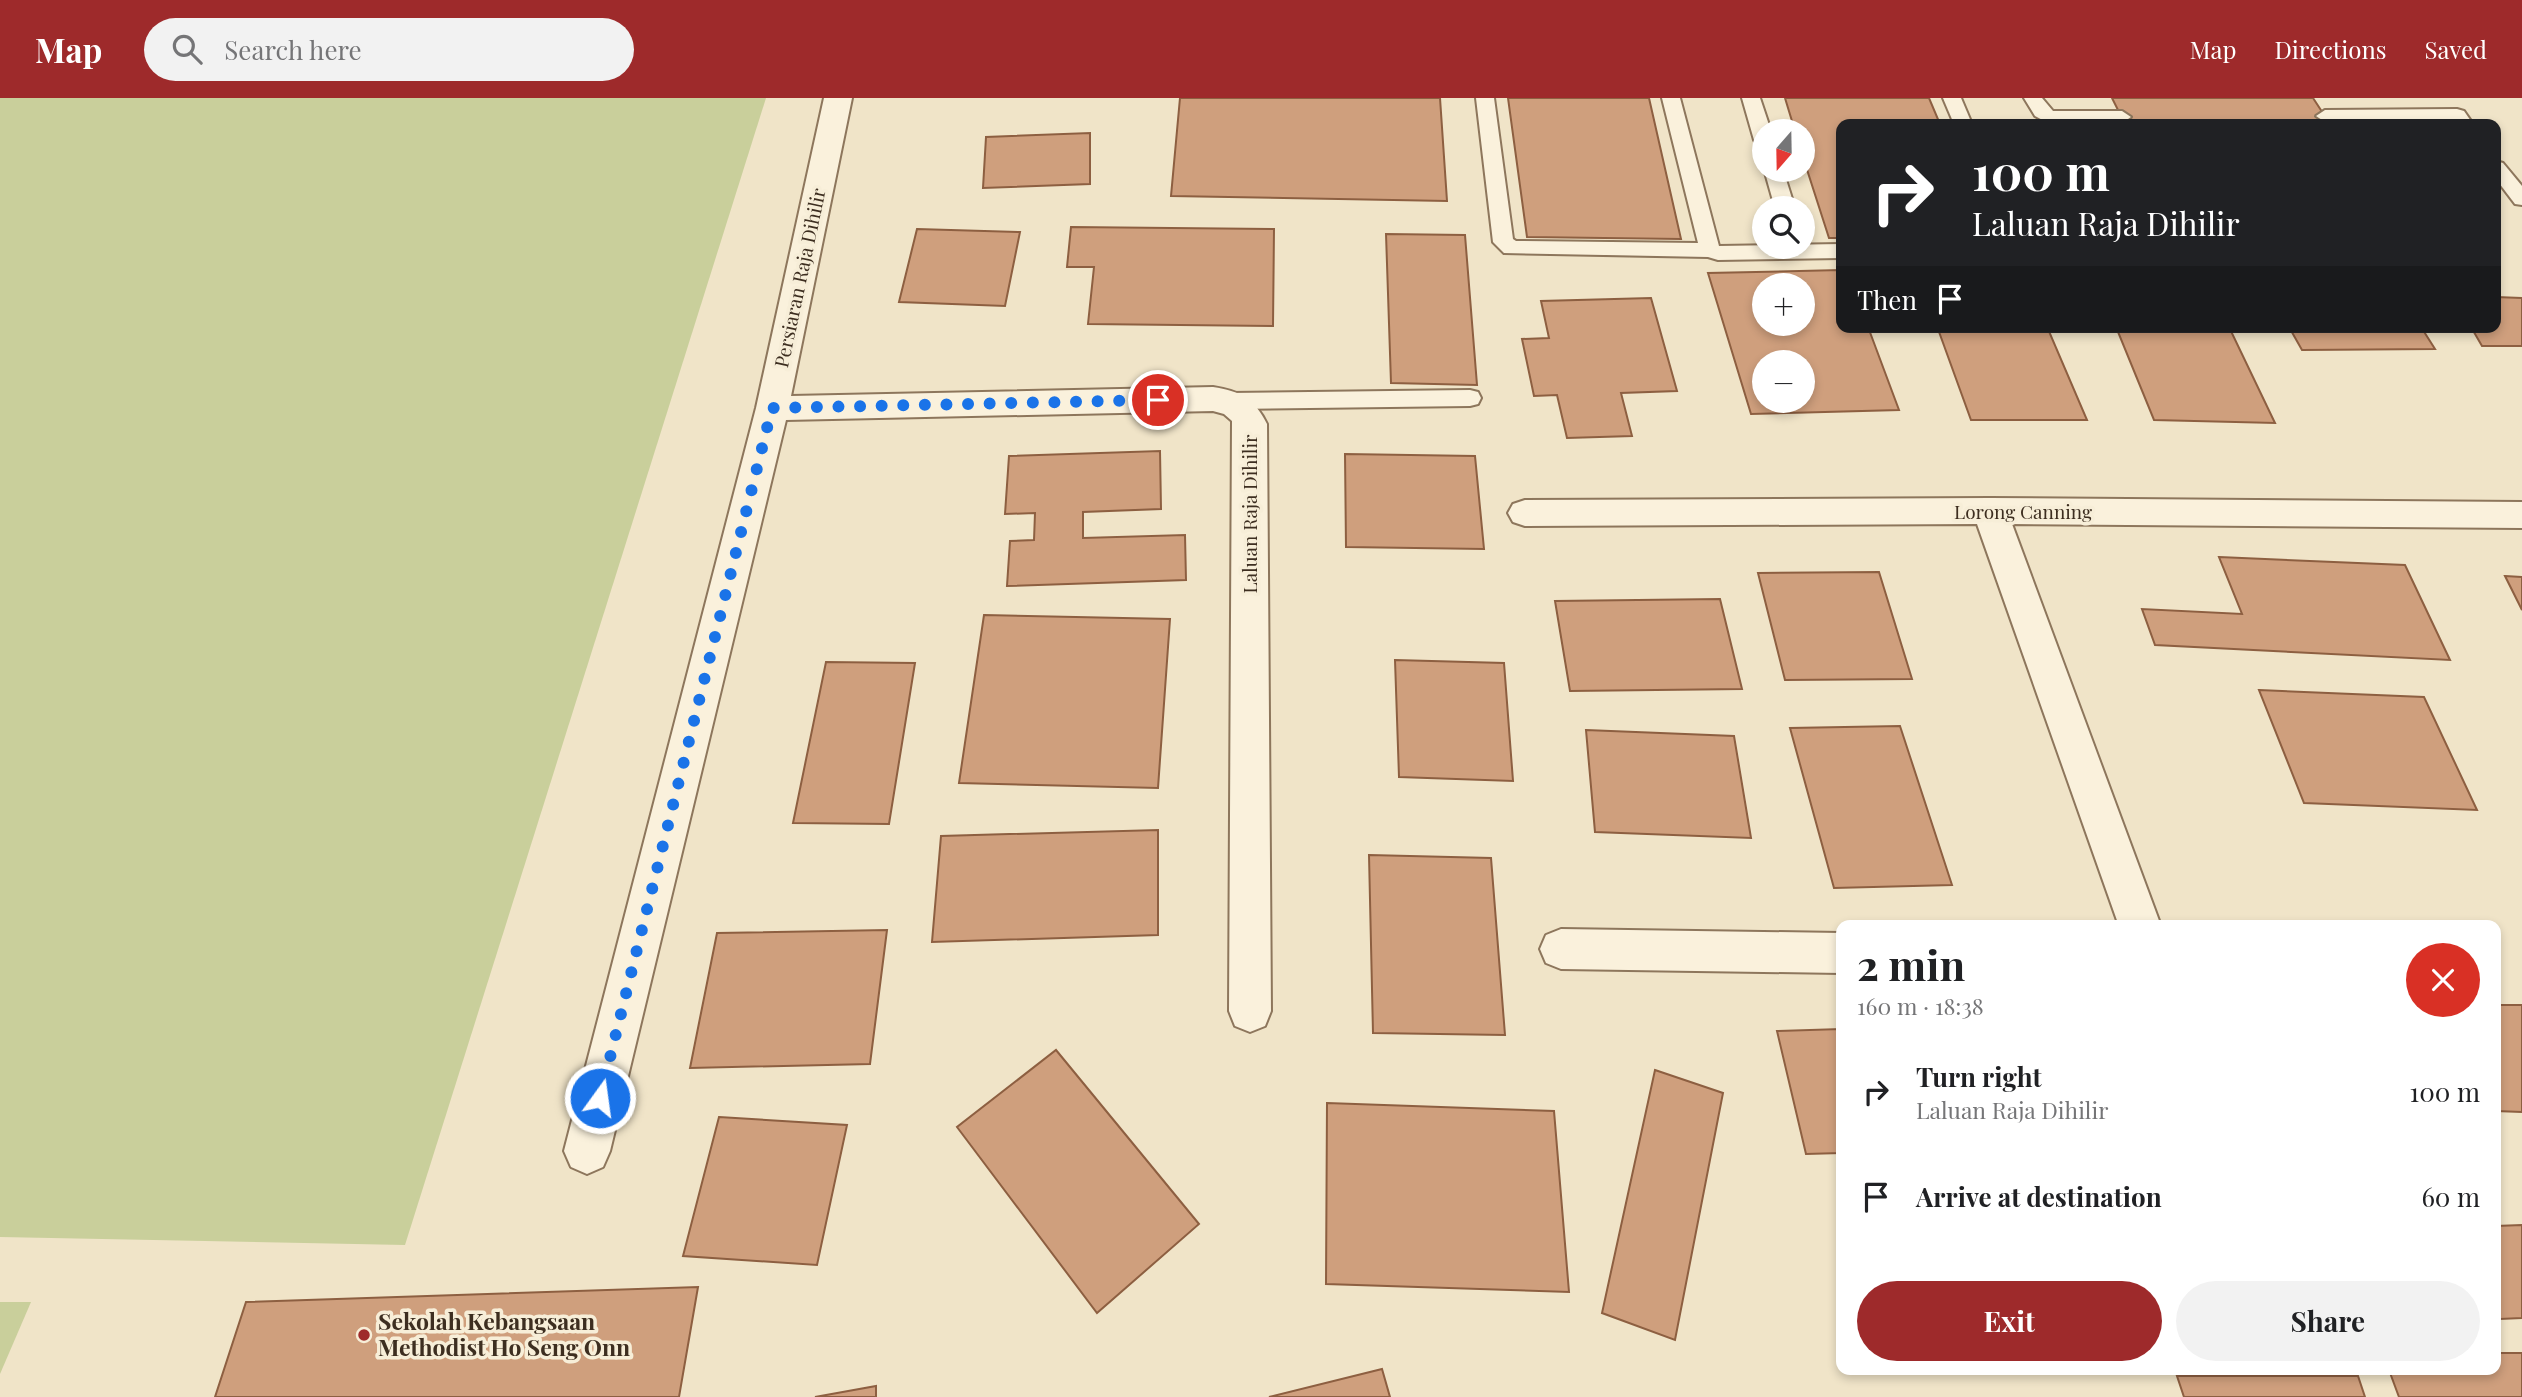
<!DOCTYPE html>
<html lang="en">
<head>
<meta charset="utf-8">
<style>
	body { margin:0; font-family:"Playfair Display",serif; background:#f2f2f2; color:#202124; height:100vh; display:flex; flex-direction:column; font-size:26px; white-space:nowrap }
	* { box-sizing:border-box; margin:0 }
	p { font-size:23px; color:#757577 }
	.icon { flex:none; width:38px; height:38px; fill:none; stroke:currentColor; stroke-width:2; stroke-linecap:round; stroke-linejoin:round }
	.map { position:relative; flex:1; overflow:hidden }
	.details { position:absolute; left:1836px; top:822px; width:665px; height:455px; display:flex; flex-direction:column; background:#fff; border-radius:14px; box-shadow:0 4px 10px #0003 }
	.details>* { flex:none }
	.hud { position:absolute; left:1836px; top:21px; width:665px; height:214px; border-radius:14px; box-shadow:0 4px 10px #0003; background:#202124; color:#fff; overflow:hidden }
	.needle { width:46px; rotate:200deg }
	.controls { position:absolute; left:1752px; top:21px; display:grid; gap:14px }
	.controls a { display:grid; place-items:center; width:63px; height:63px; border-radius:50%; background:#fff; box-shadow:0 4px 10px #0003; font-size:35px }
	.pin { position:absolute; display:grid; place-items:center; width:60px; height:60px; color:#fff; margin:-30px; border:4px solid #fff; border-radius:50%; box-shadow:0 2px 7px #0007 }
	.me { position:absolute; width:77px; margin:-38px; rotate:14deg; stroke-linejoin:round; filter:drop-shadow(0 0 5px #0008) }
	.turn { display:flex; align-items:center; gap:24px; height:147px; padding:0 21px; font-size:32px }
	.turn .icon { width:91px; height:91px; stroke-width:2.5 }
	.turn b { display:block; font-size:49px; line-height:60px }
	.then { display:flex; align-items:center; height:66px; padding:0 21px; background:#0003; gap:14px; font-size:26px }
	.round { display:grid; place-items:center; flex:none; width:74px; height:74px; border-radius:37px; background:#f2f2f2 }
	.head { display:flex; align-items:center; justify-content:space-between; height:119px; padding:0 21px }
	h1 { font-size:42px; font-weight:700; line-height:52px }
	.primary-button { display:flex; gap:14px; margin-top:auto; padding:14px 21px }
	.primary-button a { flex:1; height:80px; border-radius:42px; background:#9e2a2b; color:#fff; font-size:28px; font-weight:700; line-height:80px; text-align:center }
	.primary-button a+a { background:#f2f2f2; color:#202124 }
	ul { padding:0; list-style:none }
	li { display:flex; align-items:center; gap:21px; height:105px; padding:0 21px }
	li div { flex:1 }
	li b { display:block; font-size:26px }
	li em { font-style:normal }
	header { display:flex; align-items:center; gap:42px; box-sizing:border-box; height:98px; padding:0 35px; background:#9e2a2b; color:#fff }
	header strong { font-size:33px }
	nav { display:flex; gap:38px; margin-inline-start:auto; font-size:24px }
	.search { width:490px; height:63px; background:#f2f2f2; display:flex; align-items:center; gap:18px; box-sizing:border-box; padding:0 24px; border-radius:38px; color:#757577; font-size:26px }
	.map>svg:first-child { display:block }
</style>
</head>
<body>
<header>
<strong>Map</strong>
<div class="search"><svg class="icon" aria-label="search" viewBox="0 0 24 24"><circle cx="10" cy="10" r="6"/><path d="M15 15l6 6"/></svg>Search here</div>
<nav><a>Map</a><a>Directions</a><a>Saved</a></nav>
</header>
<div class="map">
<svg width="2522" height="1299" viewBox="0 0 2522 1299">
	<rect width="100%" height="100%" fill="#f0e4c8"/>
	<g fill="#c9cf9b">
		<polygon points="0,0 766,0 405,1147 0,1139"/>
		<polygon points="0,1204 31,1204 0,1276"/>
	</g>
	<g fill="#cf9f7d" stroke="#8d5f41" stroke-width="2" fill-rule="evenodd">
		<polygon points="1180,0 1440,0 1447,103 1171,98"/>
		<polygon points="1508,0 1649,0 1681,141 1527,139"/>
		<polygon points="1785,0 1929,0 1940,26 1841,26 1841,140 1829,140 1802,56 1802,33 1795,33"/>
		<polygon points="2112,0 2313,0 2330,26 2161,26 2159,22 2123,22"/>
		<polygon points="1090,35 1090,86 983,90 986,39"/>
		<polygon points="1071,129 1274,131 1273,228 1088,226 1094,169 1067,169"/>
		<polygon points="917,131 1020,134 1005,208 899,204"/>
		<polygon points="1386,136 1465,137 1477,287 1391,285"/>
		<path d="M1841,172V229H1868L1899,312L1751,316L1708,175ZM1764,187H1802V226H1764ZM1764,264H1802V303H1764Z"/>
		<polygon points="2496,199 2522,200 2522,248 2482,248 2471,229 2496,229"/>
		<polygon points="1651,200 1677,293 1621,295 1632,338 1567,340 1557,297 1534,298 1522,241 1549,240 1541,203"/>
		<polygon points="2116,229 2229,229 2275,325 2154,322"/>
		<polygon points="2289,229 2421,229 2435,251 2302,252"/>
		<polygon points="1938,231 2048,231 2087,322 1971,322"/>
		<polygon points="1160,353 1161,411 1083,414 1083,440 1185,437 1186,482 1007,488 1010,443 1034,442 1035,415 1005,416 1009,358"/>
		<polygon points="1345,356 1475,358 1484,451 1346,449"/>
		<polygon points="2219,459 2405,467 2450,562 2155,547 2142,511 2242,516"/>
		<polygon points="1879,474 1912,581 1785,582 1758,475"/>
		<polygon points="2505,478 2522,479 2522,512"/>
		<polygon points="1720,501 1742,591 1570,593 1555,503"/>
		<polygon points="984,517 1170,521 1158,690 959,685"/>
		<polygon points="1395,562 1504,565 1513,683 1399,679"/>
		<polygon points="826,564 915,565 889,726 793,725"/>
		<polygon points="2259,592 2424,599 2477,712 2304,705"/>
		<polygon points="1900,628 1952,787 1834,790 1790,630"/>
		<polygon points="1586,632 1734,638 1751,740 1595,734"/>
		<polygon points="1158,732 1158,837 932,844 941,738"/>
		<polygon points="1369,757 1491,760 1505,937 1373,935"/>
		<polygon points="887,832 870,966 690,970 717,835"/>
		<polygon points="2496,907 2522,907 2522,1014 2496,1013"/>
		<polygon points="1841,931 1841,1055 1806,1056 1777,933"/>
		<polygon points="1056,952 1199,1126 1097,1215 957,1029"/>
		<polygon points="1655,972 1723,995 1675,1242 1602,1215"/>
		<polygon points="1327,1005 1554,1013 1569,1194 1326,1186"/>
		<polygon points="719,1019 847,1027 817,1167 683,1158"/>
		<polygon points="2522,1127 2522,1220 2500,1221 2496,1211 2496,1128"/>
		<polygon points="698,1189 679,1299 215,1299 246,1204"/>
		<polygon points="2496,1255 2522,1255 2522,1299 2399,1299 2389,1272 2496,1272"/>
		<polygon points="1382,1271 1390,1299 1269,1299"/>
		<polygon points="2177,1278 2358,1278 2365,1299 2184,1299"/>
		<polygon points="876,1288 876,1299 815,1299"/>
	</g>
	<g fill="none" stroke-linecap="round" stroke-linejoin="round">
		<g stroke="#8d765c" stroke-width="4">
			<g id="lane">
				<polygon points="1476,0 1494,0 1513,141 1516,143 1698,145 1662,0 1680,0 1719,148 1841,146 1841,160 1718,162 1708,159 1504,155 1493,144"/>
				<polygon points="1742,0 1760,0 1771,33 1764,33 1764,48 1757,46 1754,42"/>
				<polygon points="1943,0 1961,0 1972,26 1954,26"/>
				<polygon points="2024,0 2042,0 2053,13 2122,13 2131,19 2122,25 2048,25 2035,18"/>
				<polygon points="2457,11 2464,13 2473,26 2454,26 2452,23 2325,24 2316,18 2325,12"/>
				<polygon points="2496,63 2503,65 2522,88 2522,107 2515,106 2496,81"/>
				<polygon points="1764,71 1783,72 1795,110 1775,110"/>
				<polygon points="1470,292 1478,294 1481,300 1478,306 1470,308 1231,311 1223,309 1220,303 1223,297 1231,295"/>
			</g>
		</g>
		<g stroke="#8d765c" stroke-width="4">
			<g id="street">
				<path d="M824,0H852L791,298L1213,289C1240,293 1255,301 1267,326L1271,913L1265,928L1250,934L1235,928L1229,913L1232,323L1224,316L1213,313L786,322L610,1053L603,1069L587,1076L571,1069L564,1053L756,310Z"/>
				<polygon points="1990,400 2522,404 2522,430 2012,426 2161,828 2119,828 1977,426 1525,428 1513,424 1508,415 1513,406 1525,402"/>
				<polygon points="1561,831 1841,835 1841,875 1561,871 1546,865 1540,851 1546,837"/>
			</g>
		</g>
		<use href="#lane" fill="#faf1dc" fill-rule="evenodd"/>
		<use href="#street" fill="#faf1dc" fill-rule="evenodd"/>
	</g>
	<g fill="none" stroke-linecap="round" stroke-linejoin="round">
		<polyline stroke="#1a73e8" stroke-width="12" stroke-dasharray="0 21.6" points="600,1000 772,310 1158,302"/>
	</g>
	<circle fill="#9e2a2b" stroke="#f7eed8" stroke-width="2.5" cx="364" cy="1237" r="7"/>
	<g text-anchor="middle" stroke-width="7" stroke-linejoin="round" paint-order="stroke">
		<g font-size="19" fill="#3d2e20" stroke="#f7eed8">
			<text transform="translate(800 180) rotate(-78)" y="7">Persiaran Raja Dihilir</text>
			<text x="2023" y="421">Lorong Canning</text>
			<text transform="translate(1250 416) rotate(-90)" y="7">Laluan Raja Dihilir</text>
		</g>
		<g font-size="23" font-weight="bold" fill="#3d2e20" stroke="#f7eed8" text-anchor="start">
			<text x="378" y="1232">Sekolah Kebangsaan<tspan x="378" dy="26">Methodist Ho Seng Onn</tspan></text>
		</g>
	</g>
</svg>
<div class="controls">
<a><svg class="needle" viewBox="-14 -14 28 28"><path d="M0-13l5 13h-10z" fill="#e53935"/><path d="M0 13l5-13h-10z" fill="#757577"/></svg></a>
<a><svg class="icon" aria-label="search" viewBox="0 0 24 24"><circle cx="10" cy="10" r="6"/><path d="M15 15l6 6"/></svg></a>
<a>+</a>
<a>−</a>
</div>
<div class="pin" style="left:1158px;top:302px;background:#d93025"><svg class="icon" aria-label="arrive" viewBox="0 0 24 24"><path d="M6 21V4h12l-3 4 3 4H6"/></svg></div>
<svg class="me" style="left:600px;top:1000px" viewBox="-20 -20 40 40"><circle r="17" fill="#1a73e8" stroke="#fff" stroke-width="3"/><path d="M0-11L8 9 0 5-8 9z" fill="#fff"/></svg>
<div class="hud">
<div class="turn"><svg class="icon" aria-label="right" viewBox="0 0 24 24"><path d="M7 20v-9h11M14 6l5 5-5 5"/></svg><div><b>100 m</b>Laluan Raja Dihilir</div></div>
<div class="then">Then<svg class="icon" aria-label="arrive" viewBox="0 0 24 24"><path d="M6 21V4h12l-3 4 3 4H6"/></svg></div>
</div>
<section class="details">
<div class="head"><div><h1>2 min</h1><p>160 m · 18:38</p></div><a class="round" style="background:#d93025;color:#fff"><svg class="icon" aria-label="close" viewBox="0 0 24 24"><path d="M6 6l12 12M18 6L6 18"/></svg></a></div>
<ul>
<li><svg class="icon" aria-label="right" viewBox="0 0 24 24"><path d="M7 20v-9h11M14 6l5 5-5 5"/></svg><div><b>Turn right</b><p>Laluan Raja Dihilir</p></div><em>100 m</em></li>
<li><svg class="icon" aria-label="arrive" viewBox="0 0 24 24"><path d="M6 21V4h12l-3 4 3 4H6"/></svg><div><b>Arrive at destination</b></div><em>60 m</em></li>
</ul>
<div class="primary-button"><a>Exit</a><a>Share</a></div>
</section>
</div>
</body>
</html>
